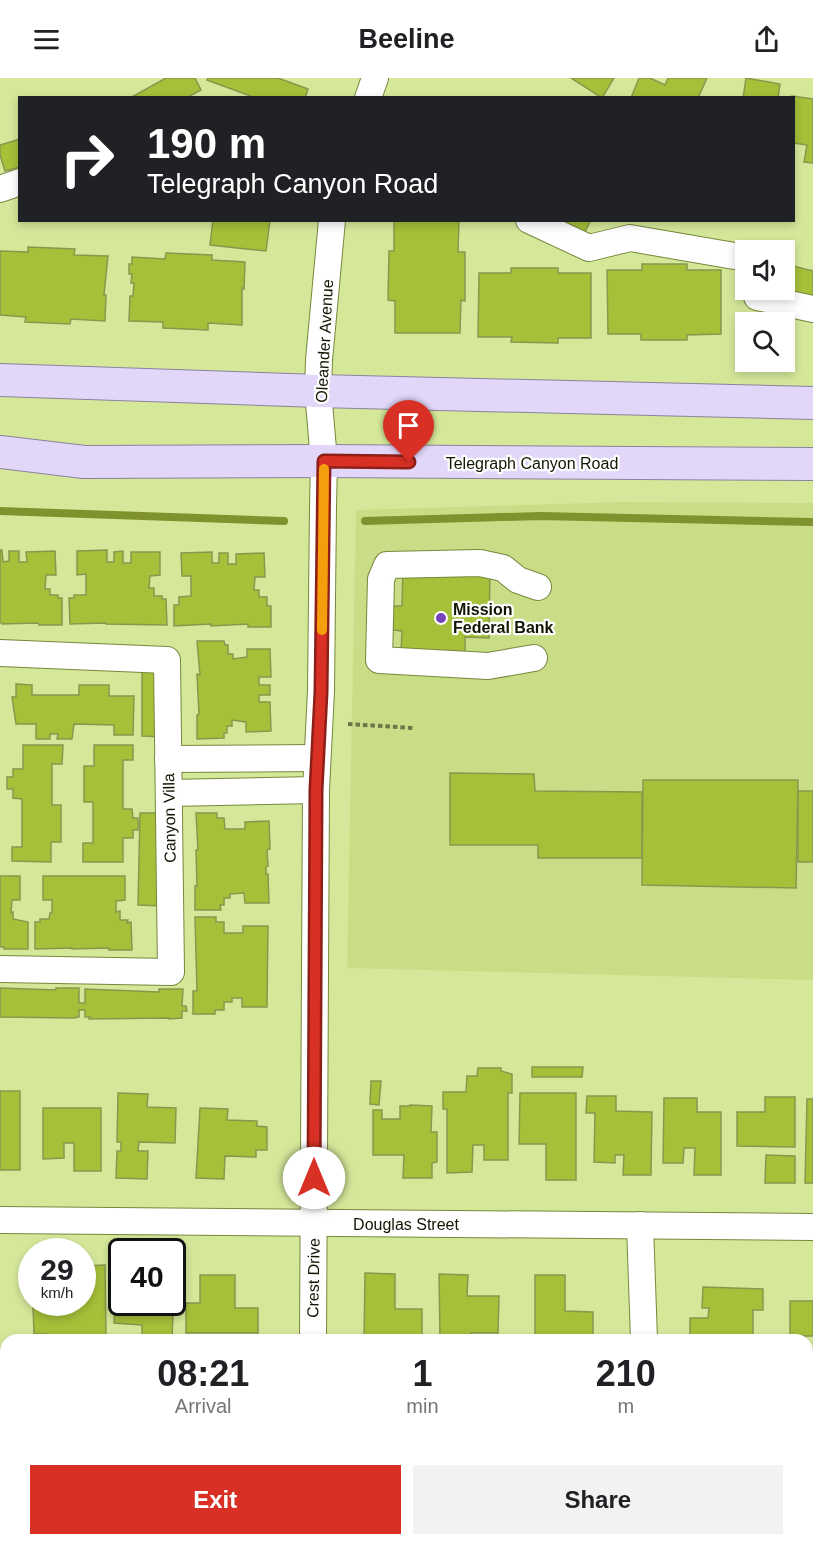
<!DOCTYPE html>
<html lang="en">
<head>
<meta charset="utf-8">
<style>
	body { margin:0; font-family:Arial,sans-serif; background:#f2f2f2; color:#202124; height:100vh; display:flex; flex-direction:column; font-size:22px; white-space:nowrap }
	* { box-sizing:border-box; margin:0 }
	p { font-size:20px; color:#757577 }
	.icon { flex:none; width:33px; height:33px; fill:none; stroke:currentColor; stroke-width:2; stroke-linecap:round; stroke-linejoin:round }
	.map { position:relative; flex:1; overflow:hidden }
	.drawer { position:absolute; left:0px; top:1256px; width:813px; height:212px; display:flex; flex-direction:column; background:#fff; border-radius:18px 18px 0 0; box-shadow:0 3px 9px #0003 }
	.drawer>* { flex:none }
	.guide { position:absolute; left:18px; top:18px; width:777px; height:126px; border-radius:0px; box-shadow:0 3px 9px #0003; background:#202124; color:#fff; overflow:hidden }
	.controls { position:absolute; left:735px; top:162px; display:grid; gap:12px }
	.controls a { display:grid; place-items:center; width:60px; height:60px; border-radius:0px; background:#fff; box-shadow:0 3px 9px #0003; font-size:30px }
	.speed { position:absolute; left:18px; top:1160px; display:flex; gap:12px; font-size:30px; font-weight:700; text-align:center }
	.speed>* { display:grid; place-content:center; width:78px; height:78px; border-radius:50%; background:#fff; box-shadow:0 3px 9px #0003; line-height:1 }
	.speed small { font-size:15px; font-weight:400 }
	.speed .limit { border:3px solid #111; border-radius:9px; background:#fff; color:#111 }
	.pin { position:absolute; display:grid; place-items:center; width:51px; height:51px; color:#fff; margin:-62px -26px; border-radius:50% 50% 50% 0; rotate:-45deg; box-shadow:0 0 6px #0007 }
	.pin .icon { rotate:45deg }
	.me { position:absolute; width:66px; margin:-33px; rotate:0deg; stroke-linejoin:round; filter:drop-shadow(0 0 4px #0008) }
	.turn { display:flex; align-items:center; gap:21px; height:126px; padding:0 30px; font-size:27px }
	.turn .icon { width:78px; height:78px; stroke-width:2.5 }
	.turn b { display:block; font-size:42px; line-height:51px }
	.eta { display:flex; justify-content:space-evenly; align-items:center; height:102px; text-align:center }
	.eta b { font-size:36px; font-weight:600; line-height:42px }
	.action { display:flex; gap:12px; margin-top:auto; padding:12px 30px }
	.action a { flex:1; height:69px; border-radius:0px; background:#d93025; color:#fff; font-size:24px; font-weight:600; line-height:69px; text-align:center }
	.action a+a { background:#f2f2f2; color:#202124 }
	header { display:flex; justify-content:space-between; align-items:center; height:78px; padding:0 30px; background:#fff; font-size:27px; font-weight:600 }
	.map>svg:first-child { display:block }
</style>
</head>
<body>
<header><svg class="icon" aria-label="menu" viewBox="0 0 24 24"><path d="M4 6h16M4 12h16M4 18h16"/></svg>Beeline<svg class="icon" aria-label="share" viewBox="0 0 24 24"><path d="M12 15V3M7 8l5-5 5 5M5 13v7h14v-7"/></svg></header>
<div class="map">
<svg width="813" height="1466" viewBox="0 0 813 1466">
	<rect width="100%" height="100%" fill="#d5e89a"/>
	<polygon fill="#c9dd87" points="622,424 813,425 813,902 347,890 356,432"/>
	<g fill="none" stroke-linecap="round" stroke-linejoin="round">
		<g stroke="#7f922d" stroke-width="8">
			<polyline points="0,433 284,443"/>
			<polyline points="365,443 540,438 813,444"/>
		</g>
	</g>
	<g fill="#a6c039" stroke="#87984c" stroke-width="1.5">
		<polygon points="166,0 195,0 201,12 186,20 130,20"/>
		<polygon points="208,0 278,0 308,11 305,20 256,20 207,2"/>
		<polygon points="571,0 614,0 602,20"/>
		<polygon points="639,0 650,0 665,7 668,0 707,0 698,20 631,20"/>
		<polygon points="746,0 780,6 778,20 743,20"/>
		<polygon points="792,18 813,21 813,85 804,84 807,67 794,65"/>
		<polygon points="20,61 20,89 5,93 0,77 0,67"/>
		<polygon points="213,142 270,142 266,173 210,167"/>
		<polygon points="394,142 459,142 458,174 465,174 465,223 461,222 460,255 395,255 395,223 388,222 389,173 394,173"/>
		<polygon points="551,142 591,142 582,159"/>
		<polygon points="28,169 75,171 74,177 108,178 104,217 106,217 105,243 71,241 70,246 25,244 26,239 0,237 0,173 28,174"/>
		<polygon points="166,175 212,177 212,182 245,184 244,211 242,210 242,247 208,245 208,252 163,250 163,244 129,243 130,218 133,218 134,205 131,205 132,196 129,196 129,186 132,186 132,179 165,181"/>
		<polygon points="642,186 687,186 687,192 721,192 721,256 687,257 687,262 641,262 641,256 608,256 607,192 642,192"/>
		<polygon points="789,187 813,193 813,219 782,212 784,212"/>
		<polygon points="511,190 558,190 558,195 591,195 591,260 558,260 558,265 511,264 512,259 478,259 479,195 511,195"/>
		<polygon points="0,472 2,472 3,484 9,483 9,473 19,473 19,484 27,484 26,474 55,473 56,497 46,497 45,511 50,511 50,517 58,517 58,520 62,520 62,547 39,547 38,545 2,546 0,544"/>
		<polygon points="107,472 107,484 114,484 114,474 123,473 123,485 131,485 131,474 160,474 160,497 150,498 149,510 154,510 154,518 162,518 162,521 166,521 167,547 106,546 106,545 70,546 69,520 74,520 74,517 86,517 86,496 77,497 77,473"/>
		<polygon points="212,474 212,485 219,485 219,475 228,475 228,486 236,486 236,476 264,475 265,499 255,499 254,512 259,512 259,519 267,519 267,528 271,528 271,549 248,549 248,546 211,548 211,546 174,548 174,527 179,527 179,519 191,518 191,498 182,498 181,475"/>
		<polygon points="403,490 490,491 489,560 465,559 465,575 401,574 402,553 393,552 393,528 402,528"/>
		<polygon points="197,563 224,563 225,567 228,567 228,576 233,576 233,581 247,579 247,571 270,571 271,599 259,599 259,607 270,607 270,617 259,617 259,624 270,624 271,653 246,654 246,644 232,642 232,648 227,648 227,655 224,655 224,660 197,661 197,637 199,636 197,596 200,597"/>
		<polygon points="142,589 166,589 165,659 142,658"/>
		<polygon points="16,606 32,607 32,617 79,617 79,607 109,607 109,618 134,618 133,657 114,657 114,647 74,646 72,661 57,661 58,656 50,656 50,661 36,661 36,646 16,646 12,619 16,619"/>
		<polygon points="23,667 63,667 62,686 52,686 52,727 61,727 61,764 51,764 51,784 12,783 12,769 22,769 22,721 13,720 13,711 7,711 7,699 13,699 13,691 23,691"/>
		<polygon points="94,667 133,667 133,682 123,682 123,731 132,731 133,740 138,740 138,752 133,752 133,760 123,760 123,784 83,784 83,765 93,765 93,724 84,724 84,688 94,688"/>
		<polygon points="450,695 534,696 535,713 642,714 642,780 538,780 538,767 450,767"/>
		<polygon points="643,702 798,702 796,810 642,807"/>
		<rect x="798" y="713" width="15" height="71"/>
		<polygon points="140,735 165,735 163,828 138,827"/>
		<polygon points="196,735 217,735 217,740 224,740 225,751 245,751 245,744 269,743 270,771 267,772 268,788 266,789 266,796 268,796 269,825 245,825 244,815 230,816 230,820 224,820 224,827 220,827 221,832 195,832 195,808 197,808 196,772 198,772"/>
		<polygon points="0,798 20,798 20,822 12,822 11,835 13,834 13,841 28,844 28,871 4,871 4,869 0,869"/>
		<polygon points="43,798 125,798 125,822 116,823 116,834 120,833 120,842 128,842 127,845 131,844 132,872 109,872 109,870 72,871 72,870 35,871 35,844 40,844 40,841 49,841 50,835 52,835 52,822 43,822"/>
		<polygon points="195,839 216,839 216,844 224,844 224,855 243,855 243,848 268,848 267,929 242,929 242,920 232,920 232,924 224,924 224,932 215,932 215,936 193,936 193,913 197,913"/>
		<polygon points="0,910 56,912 56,910 79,910 79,925 85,925 85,911 159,914 159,911 183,911 182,928 186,928 187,933 182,933 182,940 169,941 169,940 89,941 90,939 85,939 85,932 79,932 79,939 74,940 0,939"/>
		<polygon points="532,989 583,989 582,999 532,999"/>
		<polygon points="478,990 501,990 501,993 512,996 512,1015 508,1015 508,1082 484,1082 484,1067 473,1067 472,1094 447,1095 447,1031 443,1031 443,1014 466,1014 467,998 477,998"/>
		<polygon points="371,1003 381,1003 379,1027 370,1026"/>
		<rect x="0" y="1013" width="20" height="79"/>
		<polygon points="118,1015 148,1016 147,1029 176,1030 175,1065 139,1064 138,1073 148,1073 147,1101 116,1100 117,1073 121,1073 121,1064 117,1064"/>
		<polygon points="520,1015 576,1015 576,1102 546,1102 546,1066 519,1066"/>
		<polygon points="587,1018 616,1018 616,1033 652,1034 651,1097 623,1097 624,1077 615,1077 615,1085 594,1084 595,1035 586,1035"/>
		<polygon points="765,1019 795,1019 795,1069 737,1068 737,1034 765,1034"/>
		<polygon points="664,1020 697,1020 697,1034 721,1034 721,1097 694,1097 695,1070 684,1070 683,1085 663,1085"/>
		<polygon points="807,1021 813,1021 813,1105 805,1105"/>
		<polygon points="410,1027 432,1028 431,1054 437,1054 437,1084 432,1085 432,1100 403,1100 404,1077 373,1077 373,1032 382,1032 382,1041 400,1041 400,1028 410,1028"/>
		<polygon points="43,1030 101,1030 101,1093 74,1093 74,1065 64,1065 64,1080 43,1081"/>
		<polygon points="200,1030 228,1031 227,1042 257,1043 257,1048 267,1049 267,1072 256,1072 256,1079 225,1078 224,1101 196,1100"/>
		<polygon points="766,1077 795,1078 795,1105 765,1105"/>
		<polygon points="105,1187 106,1259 102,1258 102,1262 74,1262 74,1258 48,1259 47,1256 34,1256 33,1228 47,1228 47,1224 82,1224 82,1188"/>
		<polygon points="172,1189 175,1189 172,1260 142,1259 142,1247 114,1245 116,1210 122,1210 122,1224 172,1224"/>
		<polygon points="365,1195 395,1196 395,1231 422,1231 422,1262 364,1262"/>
		<polygon points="439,1196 468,1197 467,1218 499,1218 498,1255 471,1255 471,1262 440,1262"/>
		<polygon points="200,1197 235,1197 235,1230 258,1230 258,1255 186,1255 186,1225 200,1225"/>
		<polygon points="535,1197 565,1197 565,1233 593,1234 593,1262 535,1262"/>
		<polygon points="703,1209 763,1211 763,1232 753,1232 753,1262 690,1262 690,1240 708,1240 709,1230 702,1230"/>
		<rect x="790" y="1223" width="23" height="35"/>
		<polygon points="6,1340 6,1390 0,1386 0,1346"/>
		<polygon points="6,1394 6,1410 0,1405 0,1400"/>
		<polygon points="47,1461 97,1461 84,1466 48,1466"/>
		<rect x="193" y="1461" width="68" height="5"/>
	</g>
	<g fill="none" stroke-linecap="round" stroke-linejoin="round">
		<g stroke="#77873c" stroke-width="28">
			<g id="minor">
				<polyline points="368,20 375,0"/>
				<polyline points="0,111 20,104"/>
				<polyline points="529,142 589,170 630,160 746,180"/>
				<polyline points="757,212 757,219 813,231"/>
				<polyline points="0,575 167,582 171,894 0,891"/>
				<polyline points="534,580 488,588 379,582 381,501 387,487 480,485 503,490 518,502 538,509"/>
				<polyline points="168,681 317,680"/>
				<polyline points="169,715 316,712"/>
				<polyline points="0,1142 813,1149"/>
				<polyline points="640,1147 644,1262"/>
				<polyline points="313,1262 316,712 321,613 323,429 324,383 318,313 319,282 332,142"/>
				<polyline points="653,1461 654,1466"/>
				<polyline points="310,1466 310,1461"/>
			</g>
		</g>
		<g stroke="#8c829f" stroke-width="34">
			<g id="major">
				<polyline points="0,302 318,313 813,325"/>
				<polyline points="0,374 84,384 324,383 813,386"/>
			</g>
		</g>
		<polyline stroke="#6d7848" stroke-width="4" stroke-dasharray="4.5 3" stroke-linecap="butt" points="348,646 414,650"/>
		<use href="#minor" stroke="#fff" stroke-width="26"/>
		<use href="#major" stroke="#e2d7f9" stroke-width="32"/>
	</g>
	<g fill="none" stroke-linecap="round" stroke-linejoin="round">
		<g stroke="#8d1f18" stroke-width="15">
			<polyline id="route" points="314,1100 316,712 321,614 324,383 409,384"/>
		</g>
		<use href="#route" stroke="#d93025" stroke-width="10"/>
		<polyline stroke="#f59e0b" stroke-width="10" points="322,552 324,391"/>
	</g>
	<circle fill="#7743bb" stroke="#fefefe" stroke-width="2" cx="441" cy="540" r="6"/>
	<g text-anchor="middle" stroke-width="4.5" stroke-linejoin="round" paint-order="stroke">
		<g font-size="16" fill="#111600" stroke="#fefefe">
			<text transform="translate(324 263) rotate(-87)" y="6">Oleander Avenue</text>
			<text x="532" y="391">Telegraph Canyon Road</text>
			<text transform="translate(169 740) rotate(-91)" y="6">Canyon Villa</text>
			<text x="406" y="1152">Douglas Street</text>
			<text transform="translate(313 1200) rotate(-89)" y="6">Crest Drive</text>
		</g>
		<g font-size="16" font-weight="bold" fill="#111600" stroke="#fefefe" text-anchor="start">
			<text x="453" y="537">Mission<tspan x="453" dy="18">Federal Bank</tspan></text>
		</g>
	</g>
</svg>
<div class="controls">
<a><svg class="icon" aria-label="sound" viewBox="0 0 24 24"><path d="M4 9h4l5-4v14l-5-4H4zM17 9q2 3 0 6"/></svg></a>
<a><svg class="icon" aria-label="search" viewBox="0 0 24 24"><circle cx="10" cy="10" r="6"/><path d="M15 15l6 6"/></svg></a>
</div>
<div class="speed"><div>29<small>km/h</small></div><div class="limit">40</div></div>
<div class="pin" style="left:409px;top:384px;background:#d93025"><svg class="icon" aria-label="arrive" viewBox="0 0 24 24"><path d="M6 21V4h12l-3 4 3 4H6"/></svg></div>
<svg class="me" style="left:314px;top:1100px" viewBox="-20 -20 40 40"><circle r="19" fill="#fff"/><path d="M0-13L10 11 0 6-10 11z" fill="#d93025"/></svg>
<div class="guide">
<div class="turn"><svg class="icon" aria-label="right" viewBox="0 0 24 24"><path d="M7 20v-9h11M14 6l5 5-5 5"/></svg><div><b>190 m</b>Telegraph Canyon Road</div></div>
</div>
<section class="drawer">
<div class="eta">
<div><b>08:21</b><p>Arrival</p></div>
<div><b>1</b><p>min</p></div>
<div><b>210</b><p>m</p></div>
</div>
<div class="action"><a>Exit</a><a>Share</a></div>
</section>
</div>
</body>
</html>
